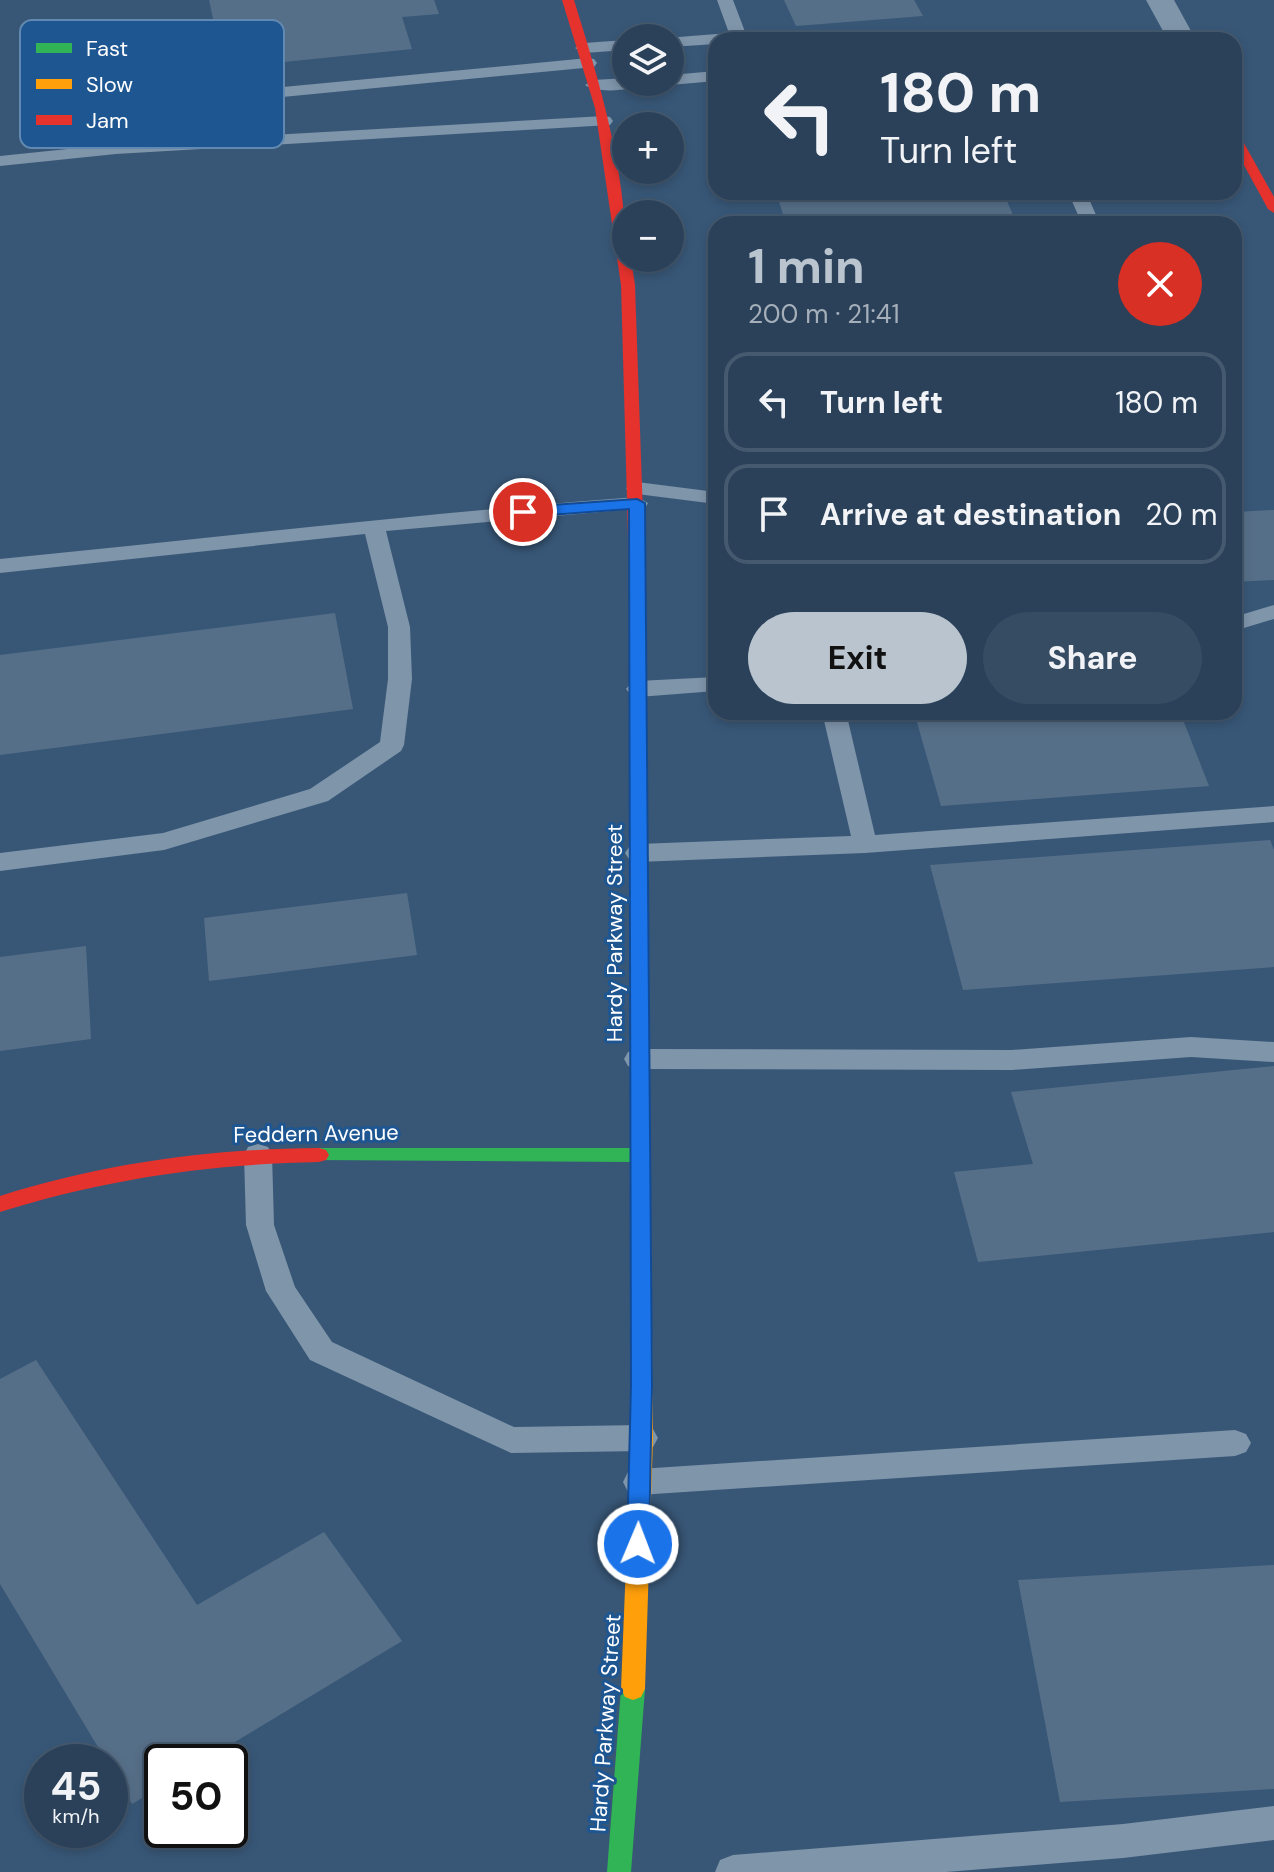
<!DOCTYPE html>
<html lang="en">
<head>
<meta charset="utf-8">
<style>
	body { margin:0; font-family:"DM Sans",sans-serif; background:#364c62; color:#f1f3f6; height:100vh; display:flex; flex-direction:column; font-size:30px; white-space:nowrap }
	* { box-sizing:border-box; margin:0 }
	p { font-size:26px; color:#a5afba }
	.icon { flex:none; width:44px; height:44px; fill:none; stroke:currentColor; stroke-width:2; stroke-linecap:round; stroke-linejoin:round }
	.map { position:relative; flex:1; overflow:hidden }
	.details { position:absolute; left:708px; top:216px; width:534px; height:504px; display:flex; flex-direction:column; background:#2a4159; border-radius:24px; box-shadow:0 4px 12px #0003,0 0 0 2px #465a6f }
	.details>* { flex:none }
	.banner { position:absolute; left:708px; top:32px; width:534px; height:168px; border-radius:24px; box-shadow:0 4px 12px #0003,0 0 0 2px #465a6f; background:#2a4159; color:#f1f3f6; overflow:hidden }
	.fabs { position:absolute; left:612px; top:24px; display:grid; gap:16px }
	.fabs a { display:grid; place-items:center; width:72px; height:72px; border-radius:50%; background:#2a4159; box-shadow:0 4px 12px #0003,0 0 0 2px #465a6f; font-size:40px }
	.speed { position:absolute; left:24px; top:1744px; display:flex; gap:16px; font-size:40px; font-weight:700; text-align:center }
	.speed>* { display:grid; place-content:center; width:104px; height:104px; border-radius:50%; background:#2a4159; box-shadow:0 4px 12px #0003,0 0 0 2px #465a6f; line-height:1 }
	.speed small { font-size:20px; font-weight:400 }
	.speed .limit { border:4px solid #111; border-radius:12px; background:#fff; color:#111 }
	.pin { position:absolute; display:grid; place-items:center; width:68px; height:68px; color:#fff; margin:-34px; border:4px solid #fff; border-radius:50%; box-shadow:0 2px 8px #0007 }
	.me { position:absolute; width:88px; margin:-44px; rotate:1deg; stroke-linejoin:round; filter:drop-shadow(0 0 6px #0008) }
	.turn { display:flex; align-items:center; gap:28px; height:168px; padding:0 40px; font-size:36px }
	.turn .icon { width:104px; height:104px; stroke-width:2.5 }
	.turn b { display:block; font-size:56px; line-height:68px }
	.round { display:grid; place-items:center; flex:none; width:84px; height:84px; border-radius:42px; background:#364c62 }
	.head { display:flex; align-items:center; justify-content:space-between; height:136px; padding:0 40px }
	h1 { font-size:48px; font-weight:700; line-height:60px; color:#b9c4cf }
	.action { display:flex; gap:16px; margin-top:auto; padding:16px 40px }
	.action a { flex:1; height:92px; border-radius:48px; background:#b9c4cf; color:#111; font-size:32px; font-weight:700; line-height:92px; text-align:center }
	.action a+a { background:#364c62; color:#f1f3f6 }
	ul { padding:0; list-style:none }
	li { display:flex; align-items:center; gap:24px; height:100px; margin:0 16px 12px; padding:0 24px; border:4px solid #465a6f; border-radius:24px }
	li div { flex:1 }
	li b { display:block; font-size:30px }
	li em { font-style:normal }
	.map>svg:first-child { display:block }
</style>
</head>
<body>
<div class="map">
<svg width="1274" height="1872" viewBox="0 0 1274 1872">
	<rect width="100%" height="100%" fill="#385777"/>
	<g fill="#566f88">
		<polygon points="209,0 434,0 439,14 402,17 412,49 224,68"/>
		<polygon points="784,0 914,0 923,16 796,26"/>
		<polygon points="776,192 1003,192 1017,224 786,224"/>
		<polygon points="1274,510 1274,580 1234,582 1234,512"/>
		<polygon points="335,613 353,709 0,755 0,655"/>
		<polygon points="914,712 1180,712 1209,786 941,806"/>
		<polygon points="1270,840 1274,850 1274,967 963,990 930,865"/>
		<polygon points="407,893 417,955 209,981 204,918"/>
		<polygon points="86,946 91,1039 0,1051 0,957"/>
		<polygon points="1274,1066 1274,1232 978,1262 954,1172 1033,1164 1011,1092"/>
		<polygon points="36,1360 197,1605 324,1532 402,1641 202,1762 162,1762 162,1786 132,1804 110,1767 110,1762 107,1762 0,1584 0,1379"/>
		<polygon points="1274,1565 1274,1789 1060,1802 1018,1580"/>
	</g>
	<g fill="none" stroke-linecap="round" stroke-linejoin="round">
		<g fill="#7f95aa" fill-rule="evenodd">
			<polygon points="717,0 733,0 747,37 745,40 716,40 716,44 670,47 670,38 666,38 729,33"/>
			<polygon points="626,40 626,50 584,53 575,48 584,43"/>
			<polygon points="588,58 594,59 597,63 594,67 95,115 86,110 95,105"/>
			<polygon points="716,71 716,81 670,85 663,82 670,82 670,75"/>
			<path d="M626,78V82H647C636,91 596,94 585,85L594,80Z"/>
			<polygon points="604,116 610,117 613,121 610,125 116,154 0,166 0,156 116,144"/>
			<polygon points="1068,192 1086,192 1100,224 1082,224"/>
			<polygon points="637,482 716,492 716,504 629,493 626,488"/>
			<path d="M637,497L648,503L645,508L386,531L410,627L412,679L404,745L401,751L328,801L164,850L0,871V853L163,833L310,789L380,742L388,679V627L365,534L0,573V559C212,538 424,513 637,497Z"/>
			<polygon points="1274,605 1274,619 1234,631 1234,617"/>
			<polygon points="716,677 716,691 638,697 630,694 626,689 630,684 638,681"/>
			<polygon points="822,712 846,712 875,835 1274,806 1274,822 865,853 638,862 629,859 625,853 629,847 638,844 851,836"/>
			<polygon points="1191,1037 1274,1042 1274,1062 1191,1057 1012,1070 638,1069 628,1066 624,1059 628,1052 638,1049 1012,1050"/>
			<polygon points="258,1144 268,1147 272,1155 274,1225 295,1287 332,1342 514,1427 642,1425 653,1429 658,1438 653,1447 642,1451 511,1453 310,1360 266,1291 246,1225 244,1155 248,1147"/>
			<polygon points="1235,1430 1246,1434 1251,1443 1246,1452 1235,1456 639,1495 628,1492 623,1482 628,1472 639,1469"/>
			<polygon points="1274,1806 1274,1840 1123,1858 946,1872 715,1872 720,1860 733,1855 1123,1824"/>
		</g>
		<polygon fill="#7f95aa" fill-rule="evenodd" points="1146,0 1174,0 1196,40 1168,40"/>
		<g fill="#30b455" fill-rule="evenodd">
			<polygon points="637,568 645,573 651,1221 648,1227 641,1229 634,1227 631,1221 631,1162 312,1160 309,1155 312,1150 319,1148 631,1148 629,573"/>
			<polygon points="633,1678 641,1681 645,1689 631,1872 607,1872 621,1689 625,1681"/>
		</g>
		<polygon fill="#ff9f0a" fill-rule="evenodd" points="641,1213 648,1215 651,1221 653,1438 645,1689 641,1697 633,1700 625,1697 621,1689 631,1438 631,1221 634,1215"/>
		<g fill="#e5322d" fill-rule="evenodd">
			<path d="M562,0H574C600,84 626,169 626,258H631L635,285L645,573L637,578L629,573L621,285L595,108Z"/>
			<polygon points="1234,132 1240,136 1274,197 1274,213 1268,209 1234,147"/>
			<path d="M319,1148L326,1150L329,1155L326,1160L319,1162C210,1164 105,1179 0,1212V1196C105,1163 210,1149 319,1148Z"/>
		</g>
	</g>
	<polygon fill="#1a73e8" stroke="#114b97" stroke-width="2" points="637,499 645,503 652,1385 649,1544 646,1551 638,1554 630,1551 627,1544 631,1385 629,509 523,517 516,512 523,507"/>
	<g text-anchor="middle" stroke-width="6" stroke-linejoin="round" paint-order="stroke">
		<g font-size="22" fill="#fff" stroke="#1e5691">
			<text transform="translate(614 933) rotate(-90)" y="8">Hardy Parkway Street</text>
			<text transform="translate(316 1133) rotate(-1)" y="8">Feddern Avenue</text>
			<text transform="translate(605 1723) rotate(-86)" y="8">Hardy Parkway Street</text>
		</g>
	</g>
	<rect x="20" y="20" width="264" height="128" rx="12" fill="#1e5691" stroke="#6289b2" stroke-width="2"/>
	<rect x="36" y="43" width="36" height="10" fill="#30b455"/>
	<rect x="36" y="79" width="36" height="10" fill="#ff9f0a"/>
	<rect x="36" y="115" width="36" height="10" fill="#e5322d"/>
	<g font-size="22" fill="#fff">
		<text x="86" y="56">Fast</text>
		<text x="86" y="92">Slow</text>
		<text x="86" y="128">Jam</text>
	</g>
</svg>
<div class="fabs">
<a><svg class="icon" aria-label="layers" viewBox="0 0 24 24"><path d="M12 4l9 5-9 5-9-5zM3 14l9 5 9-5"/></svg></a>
<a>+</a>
<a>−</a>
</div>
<div class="speed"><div>45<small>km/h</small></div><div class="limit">50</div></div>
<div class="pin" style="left:523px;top:512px;background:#d93025"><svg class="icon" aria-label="arrive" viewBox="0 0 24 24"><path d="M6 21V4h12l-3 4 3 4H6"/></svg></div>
<svg class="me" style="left:638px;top:1544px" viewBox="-20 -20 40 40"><circle r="17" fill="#1a73e8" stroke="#fff" stroke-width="3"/><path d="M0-11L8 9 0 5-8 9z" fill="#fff"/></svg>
<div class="banner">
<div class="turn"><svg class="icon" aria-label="left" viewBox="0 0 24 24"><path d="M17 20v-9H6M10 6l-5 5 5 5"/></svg><div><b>180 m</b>Turn left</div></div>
</div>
<section class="details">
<div class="head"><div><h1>1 min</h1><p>200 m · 21:41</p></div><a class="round" style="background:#d93025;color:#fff"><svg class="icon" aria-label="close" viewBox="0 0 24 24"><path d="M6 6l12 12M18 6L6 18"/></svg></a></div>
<ul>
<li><svg class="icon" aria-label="left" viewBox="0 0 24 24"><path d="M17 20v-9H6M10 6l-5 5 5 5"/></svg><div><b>Turn left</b></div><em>180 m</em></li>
<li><svg class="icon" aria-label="arrive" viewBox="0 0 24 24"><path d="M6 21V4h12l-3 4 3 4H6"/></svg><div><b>Arrive at destination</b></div><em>20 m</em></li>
</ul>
<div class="action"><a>Exit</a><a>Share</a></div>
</section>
</div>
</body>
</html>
